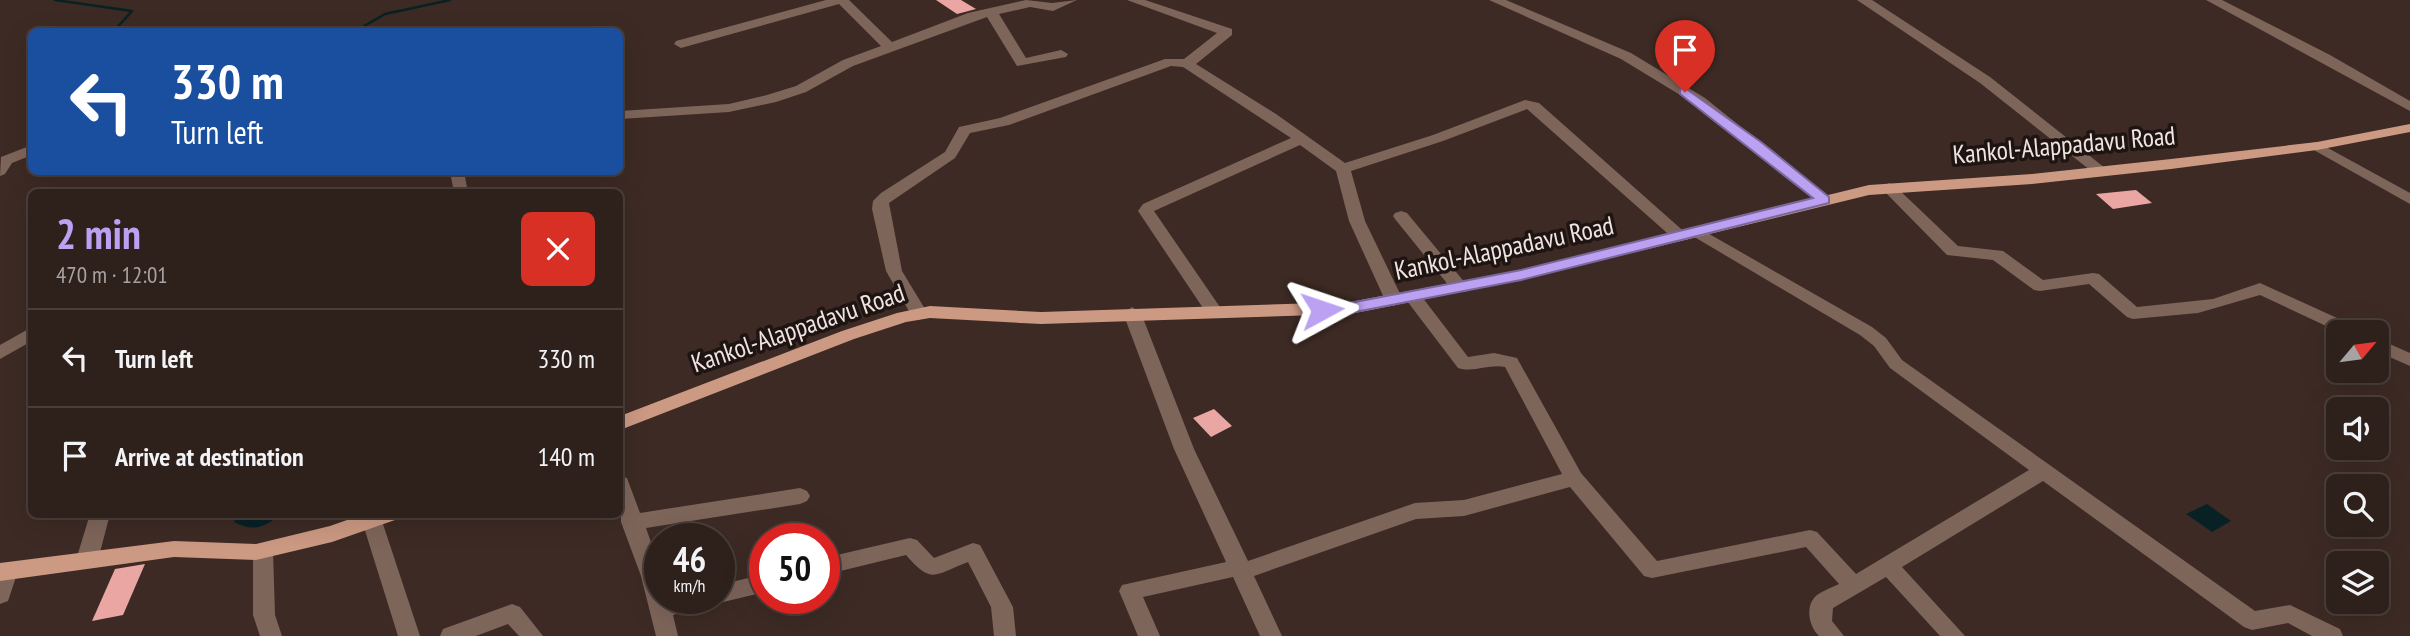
<!DOCTYPE html>
<html lang="en">
<head>
<meta charset="utf-8">
<style>
	body { margin:0; font-family:"PT Sans Narrow",sans-serif; background:#3a2d28; color:#f1f3f6; height:100vh; display:flex; flex-direction:column; font-size:26px; white-space:nowrap }
	* { box-sizing:border-box; margin:0 }
	p { font-size:23px; color:#a7a3a3 }
	.icon { flex:none; width:38px; height:38px; fill:none; stroke:currentColor; stroke-width:2; stroke-linecap:round; stroke-linejoin:round }
	.map { position:relative; flex:1; overflow:hidden }
	.side { position:absolute; left:28px; top:189px; width:595px; height:329px; display:flex; flex-direction:column; background:#2e201b; border-radius:10px; box-shadow:0 7px 28px #0002,0 0 0 2px #493e3a }
	.side>* { flex:none }
	.guide { position:absolute; left:28px; top:28px; width:595px; height:147px; border-radius:10px; box-shadow:0 7px 28px #0002,0 0 0 2px #493e3a; background:#1a4fa0; color:#fff; overflow:hidden }
	.needle { width:46px; rotate:61deg }
	.tools { position:absolute; left:2326px; top:320px; display:grid; gap:14px }
	.tools a { display:grid; place-items:center; width:63px; height:63px; border-radius:10px; background:#2e201b; box-shadow:0 7px 28px #0002,0 0 0 2px #493e3a; font-size:35px }
	.speed { position:absolute; left:644px; top:523px; display:flex; gap:14px; font-size:35px; font-weight:700; text-align:center }
	.speed>* { display:grid; place-content:center; width:91px; height:91px; border-radius:50%; background:#2e201b; box-shadow:0 7px 28px #0002,0 0 0 2px #493e3a; line-height:1 }
	.speed small { font-size:18px; font-weight:400 }
	.speed .limit { border:10px solid #d22; background:#fff; color:#111 }
	.pin { position:absolute; display:grid; place-items:center; width:60px; height:60px; color:#fff; margin:-72px -30px; border-radius:50% 50% 50% 0; rotate:-45deg; box-shadow:0 0 7px #0007 }
	.pin .icon { rotate:45deg }
	.me { position:absolute; width:77px; margin:-38px; rotate:85deg; stroke-linejoin:round; filter:drop-shadow(0 0 5px #0008) }
	.turn { display:flex; align-items:center; gap:24px; height:147px; padding:0 28px; font-size:32px }
	.turn .icon { width:91px; height:91px; stroke-width:2.5 }
	.turn b { display:block; font-size:49px; line-height:60px }
	.round { display:grid; place-items:center; flex:none; width:74px; height:74px; border-radius:10px; background:#3a2d28 }
	.summary { display:flex; align-items:center; justify-content:space-between; height:119px; padding:0 28px }
	h1 { font-size:42px; font-weight:800; line-height:52px; color:#bca0f2 }
	ul { padding:0; list-style:none }
	li { display:flex; align-items:center; gap:21px; height:98px; padding:0 28px; border-top:2px solid #493e3a }
	li div { flex:1 }
	li b { display:block; font-size:26px }
	li em { font-style:normal }
	.map>svg:first-child { display:block }
</style>
</head>
<body>
<div class="map">
<svg width="2410" height="636" viewBox="0 0 2410 636">
	<rect width="100%" height="100%" fill="#3d2a24"/>
	<g fill="#072125">
		<polygon points="2207,504 2231,521 2212,532 2186,514"/>
		<path d="M237,514H280V515C263,528 254,532 234,522Z"/>
	</g>
	<g fill="none" stroke-linecap="round" stroke-linejoin="round">
		<g stroke="#072125" stroke-width="2.5">
			<polyline points="55,0 132,11 113,32"/>
			<polyline points="354,32 385,14 450,0"/>
		</g>
	</g>
	<g fill="#eaa6a3">
		<polygon points="936,0 961,0 976,9 957,14"/>
		<polygon points="2136,190 2152,203 2113,209 2096,194"/>
		<polygon points="1214,409 1232,426 1211,437 1193,418"/>
		<polygon points="145,564 123,615 92,621 115,569"/>
	</g>
	<g fill="none" stroke-linecap="round" stroke-linejoin="round">
		<g fill="#7e655a" fill-rule="evenodd">
			<polygon points="826,0 849,0 892,42 968,13 1026,0 1052,3 1077,0 1053,11 1030,7 999,14 1026,58 1061,50 1068,54 1066,57 1017,66 987,17 853,66 806,92 776,102 729,112 620,119 620,111 729,104 767,95 796,86 843,60 881,46 839,4 681,48 674,44 676,41"/>
			<polygon points="1127,0 1145,0 1232,29 1232,35 1196,64 1276,114 1345,163 1433,135 1525,100 1539,103 1689,236 1687,240 1675,240 1527,109 1443,141 1351,171 1365,221 1403,300 1394,306 1385,300 1349,221 1336,171 1300,145 1154,211 1224,313 1221,317 1209,317 1138,211 1143,204 1291,138 1183,67 1171,66 1009,125 970,133 955,158 889,203 902,271 928,314 919,320 913,318 886,271 872,209 873,201 881,193 945,152 959,127 1000,118 1165,59 1184,59 1217,33"/>
			<polygon points="1489,0 1506,0 1631,53 1705,98 1832,200 1830,203 1818,203 1695,104 1621,59"/>
			<polygon points="1857,0 1872,0 1990,77 2105,168 2108,171 2105,174 2095,174 1980,83"/>
			<polygon points="2206,0 2222,0 2330,55 2410,101 2410,111"/>
			<polygon points="2317,142 2410,193 2410,204 2312,149 2310,146 2312,143"/>
			<polygon points="32,145 32,155 12,163 5,174 0,176 1,157"/>
			<polygon points="450,172 464,172 468,192 454,192"/>
			<polygon points="1889,183 1894,185 1958,246 2003,251 2043,280 2093,273 2099,274 2137,307 2213,299 2260,283 2359,328 2362,332 2339,332 2260,295 2198,313 2133,319 2127,317 2089,284 2040,291 2034,290 1993,260 1947,255 1884,191 1881,188"/>
			<polygon points="1401,211 1407,213 1466,284 1469,288 1466,292 1454,292 1395,219 1393,216 1395,213"/>
			<path d="M1697,227L1872,327L1886,338L1902,360L2255,611L2290,605L2340,629L2343,636H2312L2288,623L2252,630L2244,627L2043,481L1902,567L1965,636H1940L1886,577L1833,608L1832,621L1844,636H1819C1810,628 1805,609 1814,598C1819,592 1831,588 1839,584L1806,547L1652,578L1644,576L1570,487L1464,516L1416,519L1254,576L1282,636H1260L1233,577L1143,597L1160,636H1138L1119,591L1122,585L1226,562L1174,449L1123,313L1132,307L1141,313L1194,449L1248,561L1415,503L1464,500L1562,474L1505,367C1489,364 1473,373 1458,368L1404,297L1413,291L1419,293L1468,357L1494,353L1517,358L1581,473L1657,561L1810,530L1817,532L1856,574L2029,470L1890,368L1874,346L1860,335L1691,235L1689,232Z"/>
			<polygon points="32,327 32,341 0,359 0,345"/>
			<polygon points="2376,338 2410,353 2410,366 2376,351"/>
			<polygon points="620,476 627,478 640,513 800,488 807,491 810,496 807,501 800,504 646,528 660,568 660,598 719,598 719,585 765,574 765,592 719,603 712,600 710,604 673,615 678,636 656,636 641,576 621,522"/>
			<polygon points="90,514 110,514 98,560 94,566 87,568 80,566 76,560"/>
			<polygon points="376,514 382,521 420,636 398,636 362,521 365,515"/>
			<path d="M910,538L917,540L934,558L973,543L980,545L1013,607L1016,636H994L991,607L968,562C934,575 932,585 906,555L824,575V558Z"/>
			<polygon points="263,543 270,545 273,551 275,615 282,636 260,636 253,615 253,551 256,545"/>
			<polygon points="7,563 15,565 18,571 8,601 0,604 0,565"/>
			<polygon points="512,604 520,607 543,636 519,636 508,624 476,636 440,636 443,629"/>
		</g>
		<g fill="#cc9983" fill-rule="evenodd">
			<polygon points="2410,124 2410,132 2317,150 2171,169 2032,184 1869,195 1521,280 1350,314 1041,324 930,318 906,322 854,339 620,430 620,416 842,331 897,313 930,306 1041,312 1350,302 1521,270 1869,185 2032,174 2171,159 2317,142"/>
			<polygon points="364,514 398,514 395,520 332,542 256,560 174,557 0,581 0,563 174,541 256,544 330,526"/>
		</g>
	</g>
	<polygon fill="#bca0f2" stroke="#7a689d" stroke-width="2" points="1685,88 1761,142 1829,197 1829,203 1521,280 1350,313 1322,315 1314,310 1322,305 1350,303 1521,270 1813,198 1680,94 1680,89"/>
	<g text-anchor="middle" stroke-width="7" stroke-linejoin="round" paint-order="stroke">
		<g font-size="26" fill="#f1e4e0" stroke="#1e1512">
			<text transform="translate(2064 145) rotate(-5)" y="9">Kankol-Alappadavu Road</text>
			<text transform="translate(1504 248) rotate(-12)" y="9">Kankol-Alappadavu Road</text>
			<text transform="translate(798 328) rotate(-19)" y="9">Kankol-Alappadavu Road</text>
		</g>
	</g>
</svg>
<div class="tools">
<a><svg class="needle" viewBox="-14 -14 28 28"><path d="M0-13l5 13h-10z" fill="#e53935"/><path d="M0 13l5-13h-10z" fill="#a7a3a3"/></svg></a>
<a><svg class="icon" aria-label="sound" viewBox="0 0 24 24"><path d="M4 9h4l5-4v14l-5-4H4zM17 9q2 3 0 6"/></svg></a>
<a><svg class="icon" aria-label="search" viewBox="0 0 24 24"><circle cx="10" cy="10" r="6"/><path d="M15 15l6 6"/></svg></a>
<a><svg class="icon" aria-label="layers" viewBox="0 0 24 24"><path d="M12 4l9 5-9 5-9-5zM3 14l9 5 9-5"/></svg></a>
</div>
<div class="speed"><div>46<small>km/h</small></div><div class="limit">50</div></div>
<div class="pin" style="left:1685px;top:92px;background:#d93025"><svg class="icon" aria-label="arrive" viewBox="0 0 24 24"><path d="M6 21V4h12l-3 4 3 4H6"/></svg></div>
<svg class="me" style="left:1322px;top:310px" viewBox="-20 -20 40 40"><path d="M0-17L14 15 0 8-14 15z" fill="#bca0f2" stroke="#fff" stroke-width="4"/></svg>
<div class="guide">
<div class="turn"><svg class="icon" aria-label="left" viewBox="0 0 24 24"><path d="M17 20v-9H6M10 6l-5 5 5 5"/></svg><div><b>330 m</b>Turn left</div></div>
</div>
<section class="side">
<div class="summary"><div><h1>2 min</h1><p>470 m · 12:01</p></div><a class="round" style="background:#d93025;color:#fff"><svg class="icon" aria-label="close" viewBox="0 0 24 24"><path d="M6 6l12 12M18 6L6 18"/></svg></a></div>
<ul>
<li><svg class="icon" aria-label="left" viewBox="0 0 24 24"><path d="M17 20v-9H6M10 6l-5 5 5 5"/></svg><div><b>Turn left</b></div><em>330 m</em></li>
<li><svg class="icon" aria-label="arrive" viewBox="0 0 24 24"><path d="M6 21V4h12l-3 4 3 4H6"/></svg><div><b>Arrive at destination</b></div><em>140 m</em></li>
</ul>
</section>
</div>
</body>
</html>
